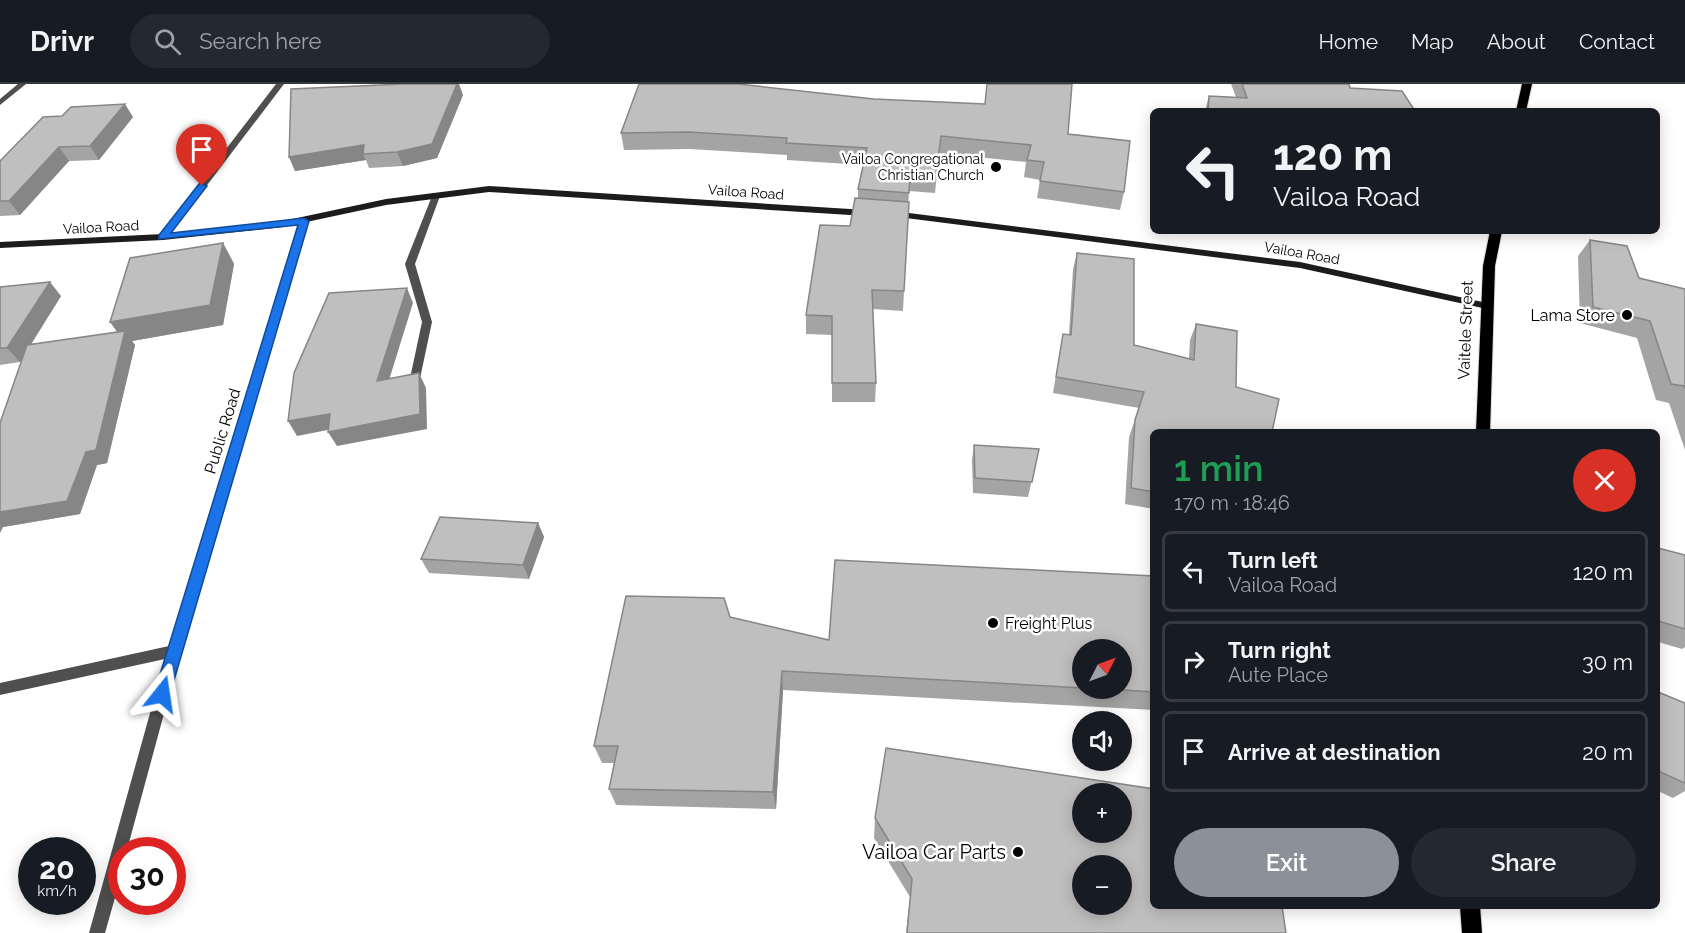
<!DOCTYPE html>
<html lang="en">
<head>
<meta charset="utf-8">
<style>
	body { margin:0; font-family:Raleway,sans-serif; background:#242831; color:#f1f3f6; height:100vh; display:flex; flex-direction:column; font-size:22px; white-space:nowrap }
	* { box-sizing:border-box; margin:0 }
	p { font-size:20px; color:#9ea1a6 }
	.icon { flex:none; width:33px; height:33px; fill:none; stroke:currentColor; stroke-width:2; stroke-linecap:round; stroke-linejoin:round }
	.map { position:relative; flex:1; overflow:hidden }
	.sheet { position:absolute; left:1150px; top:345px; width:510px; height:480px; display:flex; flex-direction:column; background:#171b24; border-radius:9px; box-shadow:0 3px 15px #0003 }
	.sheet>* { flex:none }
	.top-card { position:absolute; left:1150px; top:24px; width:510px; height:126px; border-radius:9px; box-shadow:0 3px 15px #0003; background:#171b24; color:#f1f3f6; overflow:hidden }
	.needle { width:39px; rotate:48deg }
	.tools { position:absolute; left:1072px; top:555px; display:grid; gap:12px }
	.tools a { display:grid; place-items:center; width:60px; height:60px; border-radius:50%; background:#171b24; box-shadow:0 3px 15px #0003; font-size:30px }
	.speed { position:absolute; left:18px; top:753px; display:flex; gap:12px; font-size:30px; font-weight:700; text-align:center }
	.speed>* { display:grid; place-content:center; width:78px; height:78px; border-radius:50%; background:#171b24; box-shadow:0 3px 15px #0003; line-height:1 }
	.speed small { font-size:15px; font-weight:400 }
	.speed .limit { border:9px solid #d22; background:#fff; color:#111 }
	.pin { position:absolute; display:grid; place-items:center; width:51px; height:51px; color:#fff; margin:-62px -26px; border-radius:50% 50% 50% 0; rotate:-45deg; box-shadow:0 0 6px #0007 }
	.pin .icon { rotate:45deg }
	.me { position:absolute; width:66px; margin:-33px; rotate:15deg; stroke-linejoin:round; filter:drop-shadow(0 0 4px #0008) }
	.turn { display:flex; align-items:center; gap:21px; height:126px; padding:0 24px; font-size:27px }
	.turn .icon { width:78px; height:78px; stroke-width:2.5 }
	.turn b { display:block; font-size:42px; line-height:51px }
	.round { display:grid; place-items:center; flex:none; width:63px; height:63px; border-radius:32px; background:#242831 }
	.head { display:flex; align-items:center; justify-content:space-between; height:102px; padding:0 24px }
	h1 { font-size:36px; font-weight:600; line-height:45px; color:#1e9e55 }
	.action { display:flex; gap:12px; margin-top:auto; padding:12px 24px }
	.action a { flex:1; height:69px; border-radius:36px; background:#8c9099; color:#fff; font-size:24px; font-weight:600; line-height:69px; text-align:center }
	.action a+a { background:#242831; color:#f1f3f6 }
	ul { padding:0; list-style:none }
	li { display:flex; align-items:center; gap:18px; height:81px; margin:0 12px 9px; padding:0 12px; border:3px solid #363941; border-radius:9px }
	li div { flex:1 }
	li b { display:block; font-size:22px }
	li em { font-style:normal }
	header { display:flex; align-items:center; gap:36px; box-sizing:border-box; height:84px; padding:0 30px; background:#171b24; border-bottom:2px solid #363941 }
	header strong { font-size:28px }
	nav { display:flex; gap:33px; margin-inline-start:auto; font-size:21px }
	.search { width:420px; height:54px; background:#242831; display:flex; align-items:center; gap:15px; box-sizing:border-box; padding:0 21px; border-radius:33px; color:#9ea1a6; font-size:22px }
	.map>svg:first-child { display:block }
</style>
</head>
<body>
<header>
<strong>Drivr</strong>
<div class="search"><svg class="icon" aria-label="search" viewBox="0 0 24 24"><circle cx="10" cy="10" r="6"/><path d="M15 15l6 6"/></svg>Search here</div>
<nav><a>Home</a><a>Map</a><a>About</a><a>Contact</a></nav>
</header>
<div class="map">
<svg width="1685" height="849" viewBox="0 0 1685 849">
	<rect width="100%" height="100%" fill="#fff"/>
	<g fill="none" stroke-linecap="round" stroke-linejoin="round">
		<g stroke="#dbdbdb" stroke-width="2">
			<g id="primary">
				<polygon points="1522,0 1532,0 1526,27 1516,27"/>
				<polygon points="1490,147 1502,147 1495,182 1490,348 1476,348 1483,182"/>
				<polygon points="1460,822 1480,822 1482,849 1462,849"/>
			</g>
		</g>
		<polygon fill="#4f4f4f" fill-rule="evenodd" points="436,109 440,112 415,180 432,238 419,299 414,303 409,299 422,238 405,180 432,112"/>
		<g fill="#4f4f4f" fill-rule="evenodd">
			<polygon points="18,0 26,0 0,21 0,15"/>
			<polygon points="276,0 284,0 166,155 160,155 160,151"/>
			<polygon points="304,134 308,137 181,567 127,766 122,766 122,789 105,849 89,849 165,575 0,611 0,599 169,562 300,137"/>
		</g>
		<g fill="#1c1c1c" fill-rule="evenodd">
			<polygon points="489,102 866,126 870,129 866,132 489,108 386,121 283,143 163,156 0,164 0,158 163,150 283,137 386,115"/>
			<polygon points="893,127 1300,178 1487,219 1492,222 1487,225 1300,184 890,132 890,128"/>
		</g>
		<use href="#primary" fill="#000" fill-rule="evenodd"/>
	</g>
	<g fill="#a4a4a4" fill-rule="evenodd">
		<polygon points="639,0 1068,50 1124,108 1120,126 1037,114 1040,96 1024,93 1026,78 939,69 935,109 909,107 903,227 873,225 876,299 875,318 832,318 832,251 806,250 806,231 850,142 858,115 858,105 863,81 787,76 787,71 690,65 624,66 621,49"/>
		<polygon points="1231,0 1349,0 1350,4 1415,27 1205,27 1209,12 1236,13"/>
		<polygon points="463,11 437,74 403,82 369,84 366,76 295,87 289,73"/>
		<polygon points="62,32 133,33 99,76 69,77 20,131 0,132 0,77"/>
		<polygon points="1590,156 1639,194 1685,205 1685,366 1669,319 1656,316 1637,254 1580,239 1578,172"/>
		<polygon points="223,159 234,180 223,241 132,257 135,261 107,379 97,381 80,430 3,443 22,276 20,278 0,281 0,203 61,212 31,260 118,248 110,238"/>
		<polygon points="1077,169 1134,261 1189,275 1190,256 1196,240 1237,247 1154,348 1154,425 1125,420 1129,353 1139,324 1053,309 1063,250 1069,250 1073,185"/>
		<polygon points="974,361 1039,365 1028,413 973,409 972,376"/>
		<polygon points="538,439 544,453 529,495 429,489 421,475"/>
		<polygon points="1658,464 1685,471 1685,563 1682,565 1658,558"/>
		<path d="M1154,492V626L783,606L776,725L616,721L609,705L614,679H602L594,662L730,533L829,556ZM1083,566L1122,604H1083Z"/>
		<polygon points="1658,608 1685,619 1685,707 1673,714 1658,707"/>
		<polygon points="875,734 1154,822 1286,849 906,849 910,813 874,754"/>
	</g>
	<g fill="#868686">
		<polygon points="457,0 459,0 463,11 437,74 403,82 397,68"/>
		<polygon points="125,20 133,33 99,76 90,62"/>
		<polygon points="364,61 363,70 366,76 295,87 289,73"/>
		<polygon points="59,63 69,77 20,131 9,117"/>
		<polygon points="223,159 234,180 223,241 132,257 135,261 107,379 97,381 80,430 3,443 0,449 0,428 123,256 110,238"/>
		<polygon points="50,198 61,212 20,278 7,264"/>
		<polygon points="407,204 413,219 384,312 377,297"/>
		<polygon points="419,289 426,304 427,345 337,362 328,348"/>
		<polygon points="330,330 338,344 297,352 288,337"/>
		<polygon points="538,439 544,453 529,495 523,481"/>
		<polygon points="782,587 783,606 776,725 773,708"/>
	</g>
	<g fill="#bfbfbf" stroke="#868686" stroke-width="1.5" fill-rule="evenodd">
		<polygon points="403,0 457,0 432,60 397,68 363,70 364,61 289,73 291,5"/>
		<polygon points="639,0 738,0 874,15 985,20 987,0 1072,0 1068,50 1130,57 1124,108 1040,97 1044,78 1027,76 1031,61 941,52 936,91 910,90 909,109 858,105 867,64 786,59 787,54 688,48 621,49"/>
		<polygon points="1242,0 1349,0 1350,4 1402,7 1415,27 1208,27 1209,12 1247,14"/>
		<polygon points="125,20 90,62 59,63 9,117 0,117 0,77 43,33 62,32 71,23"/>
		<polygon points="855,114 909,118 904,207 872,206 876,299 832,299 832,232 806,231 820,141 850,142"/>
		<polygon points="1590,156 1627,162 1639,194 1685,205 1685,305 1684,302 1671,300 1650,237 1593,223"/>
		<polygon points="223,159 210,221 110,238 130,174"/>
		<polygon points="1077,169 1134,175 1134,261 1194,276 1196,240 1237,247 1236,303 1279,315 1272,348 1154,348 1154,408 1131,404 1135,336 1144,308 1056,293 1063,250 1071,251"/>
		<polygon points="50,198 7,264 0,264 0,203"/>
		<polygon points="407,204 377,297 419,289 420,330 328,348 330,330 288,337 294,289 329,209"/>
		<polygon points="125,247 96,366 86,368 67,417 0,428 0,339 27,261"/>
		<polygon points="974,361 1039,365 1032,398 975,394"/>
		<polygon points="440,433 538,439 523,481 421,475"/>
		<polygon points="1658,464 1685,471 1685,545 1658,537"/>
		<polygon points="835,476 1154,492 1154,608 1094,604 1122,604 1122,566 1083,566 1083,604 782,587 773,708 609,705 618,662 594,662 626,512 724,514 730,533 829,556"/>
		<polygon points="1658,608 1685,619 1685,699 1658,687"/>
		<path d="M886,664L1154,705V822H1282L1286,849H907L912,795L875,734ZM1083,710H1122V748H1083ZM1083,782H1122V820H1083Z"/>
	</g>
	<polygon fill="#1a73e8" stroke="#114b97" stroke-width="1.5" points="202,99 207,102 171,149 304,134 309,137 170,610 168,616 162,618 157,616 154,610 298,141 159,155 159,151 199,100"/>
	<g fill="#000" stroke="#fff" stroke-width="2">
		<circle cx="996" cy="83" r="6"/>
		<circle cx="1627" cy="231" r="6"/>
		<circle cx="993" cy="539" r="6"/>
		<circle cx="1018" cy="768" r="6"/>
	</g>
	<g text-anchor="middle" stroke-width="5" stroke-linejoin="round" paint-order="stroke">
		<g font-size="14" fill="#000" stroke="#fff" text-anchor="end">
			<text x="984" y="80">Vailoa Congregational<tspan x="984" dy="16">Christian Church</tspan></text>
		</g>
		<g font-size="14" fill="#000" stroke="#fff">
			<text transform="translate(746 108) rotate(4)" y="5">Vailoa Road</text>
			<text transform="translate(101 143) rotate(-3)" y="5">Vailoa Road</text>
			<text transform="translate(1302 169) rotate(10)" y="5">Vailoa Road</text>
		</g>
		<g font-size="16" fill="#000" stroke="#fff" text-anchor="end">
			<text x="1615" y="237">Lama Store</text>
			<text x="1005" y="545" text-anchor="start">Freight Plus</text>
		</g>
		<g font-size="16" fill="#000" stroke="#fff">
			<text transform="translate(1465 246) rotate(-88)" y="6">Vaitele Street</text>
			<text transform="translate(222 347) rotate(-73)" y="6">Public Road</text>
		</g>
		<g font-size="20" fill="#000" stroke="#fff" text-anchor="end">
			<text x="1006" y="775">Vailoa Car Parts</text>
		</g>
	</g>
</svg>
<div class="tools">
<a><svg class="needle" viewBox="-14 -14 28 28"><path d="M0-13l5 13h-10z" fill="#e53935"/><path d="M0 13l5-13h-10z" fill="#9ea1a6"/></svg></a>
<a><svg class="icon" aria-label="sound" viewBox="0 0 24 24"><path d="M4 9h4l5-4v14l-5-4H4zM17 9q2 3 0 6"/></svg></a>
<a>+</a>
<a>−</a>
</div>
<div class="speed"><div>20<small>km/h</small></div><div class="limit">30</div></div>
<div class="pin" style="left:202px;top:102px;background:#d93025"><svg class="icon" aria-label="arrive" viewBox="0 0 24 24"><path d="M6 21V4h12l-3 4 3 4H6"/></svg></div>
<svg class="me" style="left:162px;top:610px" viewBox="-20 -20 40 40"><path d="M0-17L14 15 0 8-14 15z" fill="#1a73e8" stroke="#fff" stroke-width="4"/></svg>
<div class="top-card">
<div class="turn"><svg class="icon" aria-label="left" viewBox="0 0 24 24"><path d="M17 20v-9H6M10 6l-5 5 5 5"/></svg><div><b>120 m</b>Vailoa Road</div></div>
</div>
<section class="sheet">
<div class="head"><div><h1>1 min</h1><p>170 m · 18:46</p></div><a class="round" style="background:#d93025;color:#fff"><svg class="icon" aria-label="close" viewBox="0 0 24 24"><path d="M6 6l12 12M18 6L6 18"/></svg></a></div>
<ul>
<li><svg class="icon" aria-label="left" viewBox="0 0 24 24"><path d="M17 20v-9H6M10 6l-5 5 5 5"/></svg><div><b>Turn left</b><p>Vailoa Road</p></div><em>120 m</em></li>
<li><svg class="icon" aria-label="right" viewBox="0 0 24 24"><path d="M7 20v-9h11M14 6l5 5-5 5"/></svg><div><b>Turn right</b><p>Aute Place</p></div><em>30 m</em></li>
<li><svg class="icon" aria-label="arrive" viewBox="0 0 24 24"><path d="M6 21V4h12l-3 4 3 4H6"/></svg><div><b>Arrive at destination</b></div><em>20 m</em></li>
</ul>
<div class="action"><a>Exit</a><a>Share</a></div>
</section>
</div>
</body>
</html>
